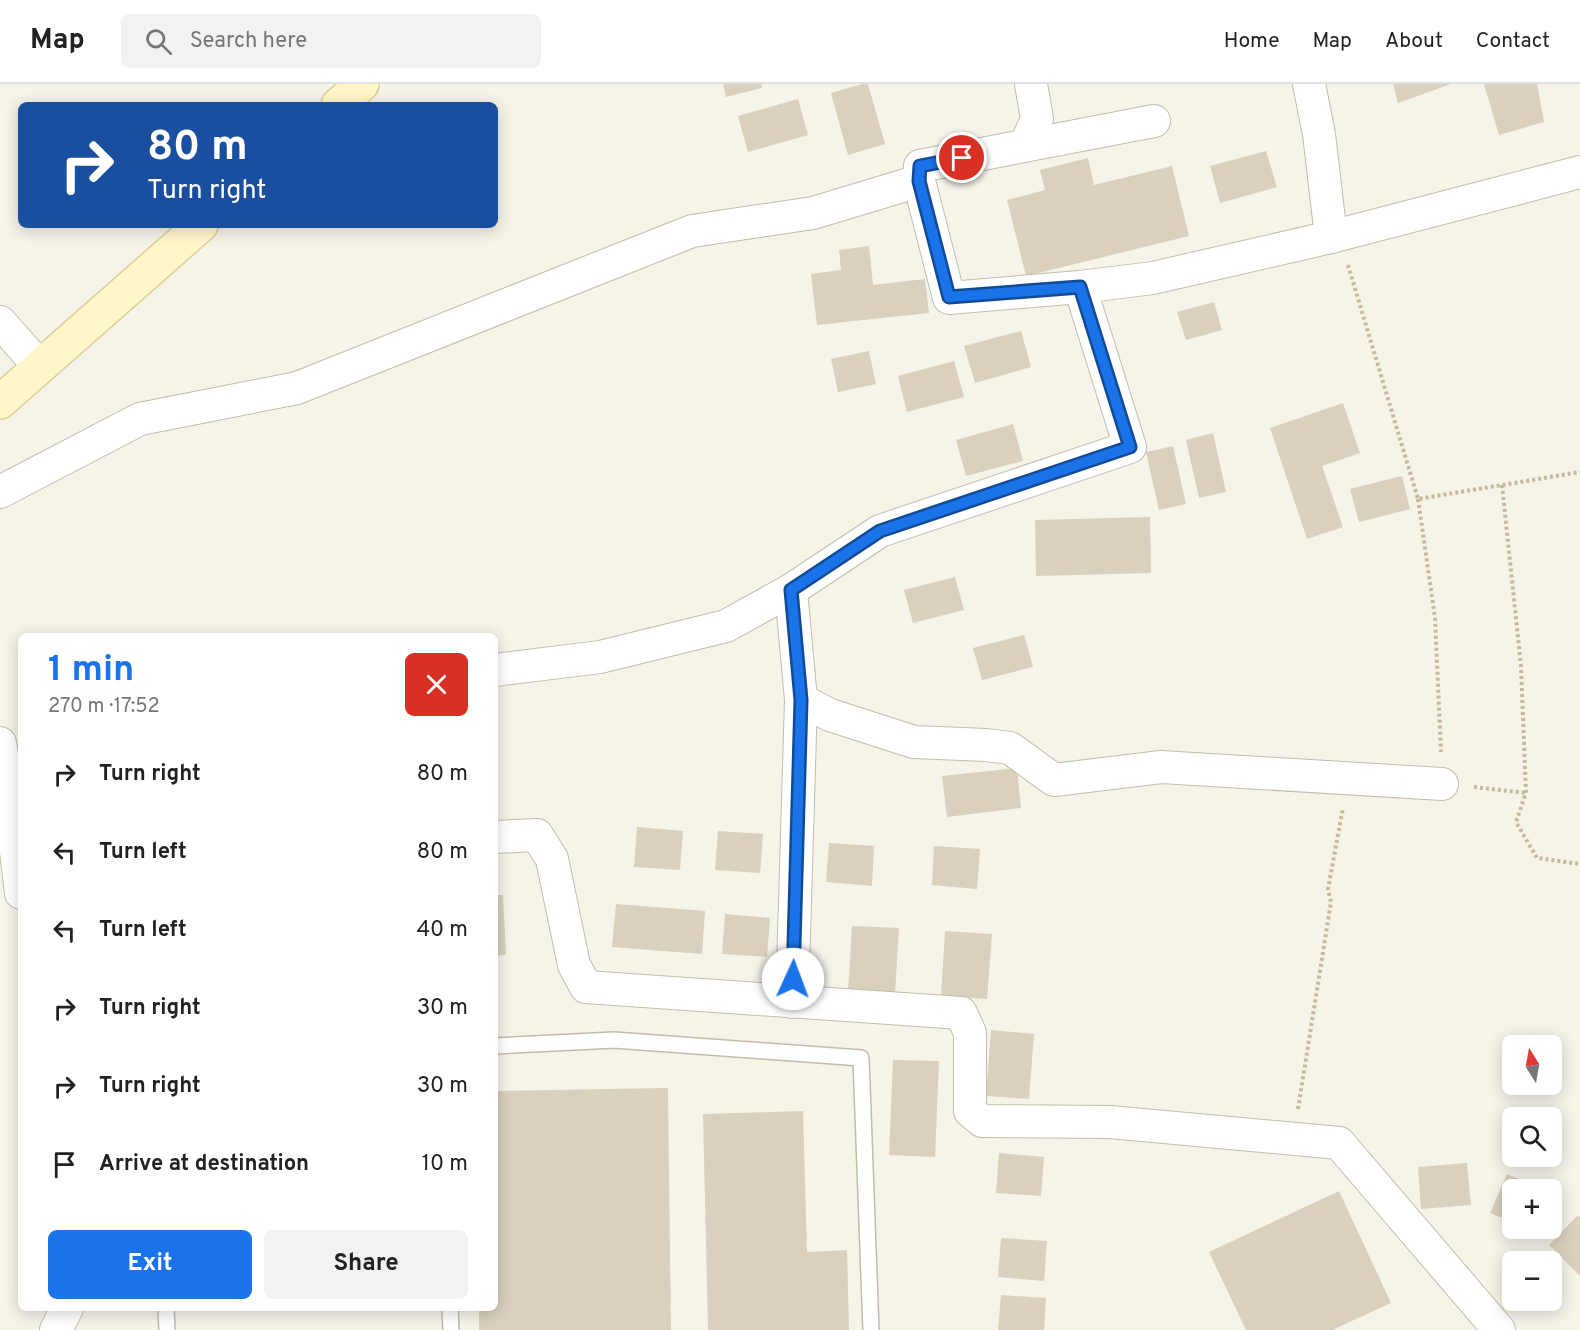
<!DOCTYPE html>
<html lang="en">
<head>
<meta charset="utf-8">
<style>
	body { margin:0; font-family:Overpass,sans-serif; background:#f2f2f2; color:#222; height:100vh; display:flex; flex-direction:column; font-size:22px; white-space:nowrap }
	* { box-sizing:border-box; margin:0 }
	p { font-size:20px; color:#767676 }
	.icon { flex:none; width:33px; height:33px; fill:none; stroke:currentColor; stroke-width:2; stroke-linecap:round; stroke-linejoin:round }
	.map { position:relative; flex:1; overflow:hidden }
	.sheet { position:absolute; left:18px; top:549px; width:480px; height:678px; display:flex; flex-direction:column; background:#fff; border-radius:9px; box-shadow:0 3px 15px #0003 }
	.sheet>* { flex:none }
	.banner { position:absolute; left:18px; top:18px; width:480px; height:126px; border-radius:9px; box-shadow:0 3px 15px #0003; background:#1a4fa0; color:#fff; overflow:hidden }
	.needle { width:39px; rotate:349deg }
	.tools { position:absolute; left:1502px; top:951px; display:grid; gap:12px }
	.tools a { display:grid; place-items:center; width:60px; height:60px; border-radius:9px; background:#fff; box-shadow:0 3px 15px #0003; font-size:30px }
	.pin { position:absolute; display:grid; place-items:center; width:51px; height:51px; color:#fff; margin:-26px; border:3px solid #fff; border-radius:50%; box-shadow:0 2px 6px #0007 }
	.me { position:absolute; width:66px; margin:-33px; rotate:2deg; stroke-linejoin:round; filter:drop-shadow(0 0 4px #0008) }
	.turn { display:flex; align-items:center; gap:21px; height:126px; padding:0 30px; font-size:27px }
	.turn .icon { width:78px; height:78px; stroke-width:2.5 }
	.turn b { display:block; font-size:42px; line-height:51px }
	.round { display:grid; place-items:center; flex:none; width:63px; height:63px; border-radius:9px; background:#f2f2f2 }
	.headline { display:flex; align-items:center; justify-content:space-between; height:102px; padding:0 30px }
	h1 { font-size:36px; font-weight:700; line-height:45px; color:#1a73e8 }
	.primary-button { display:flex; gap:12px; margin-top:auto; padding:12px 30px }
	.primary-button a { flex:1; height:69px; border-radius:9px; background:#1a73e8; color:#fff; font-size:24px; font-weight:700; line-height:69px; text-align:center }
	.primary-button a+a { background:#f2f2f2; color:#222 }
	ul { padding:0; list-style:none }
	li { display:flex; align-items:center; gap:18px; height:78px; padding:0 30px }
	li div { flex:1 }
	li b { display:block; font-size:22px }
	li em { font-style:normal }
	header { display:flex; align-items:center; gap:36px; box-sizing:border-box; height:84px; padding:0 30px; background:#fff; border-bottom:2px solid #e0e0e0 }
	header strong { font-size:28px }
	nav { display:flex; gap:33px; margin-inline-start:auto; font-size:21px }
	.search { width:420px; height:54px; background:#f2f2f2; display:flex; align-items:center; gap:15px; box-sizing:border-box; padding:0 21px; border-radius:9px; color:#767676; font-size:22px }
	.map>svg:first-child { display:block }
</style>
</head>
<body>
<header>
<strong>Map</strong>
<div class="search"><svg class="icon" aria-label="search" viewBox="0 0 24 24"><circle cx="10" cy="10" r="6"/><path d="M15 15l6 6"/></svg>Search here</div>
<nav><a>Home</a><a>Map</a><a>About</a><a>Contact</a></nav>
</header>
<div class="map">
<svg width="1580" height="1246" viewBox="0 0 1580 1246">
	<rect width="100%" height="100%" fill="#f6f3e9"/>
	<g fill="#d9d0bd">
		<polygon points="723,0 761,0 762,4 726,13"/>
		<polygon points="862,0 868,0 885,60 848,71 831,9"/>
		<polygon points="1393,0 1451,0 1398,19"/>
		<polygon points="1484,0 1537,0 1544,38 1499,51"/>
		<polygon points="798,15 808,51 748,68 738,32"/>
		<polygon points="1266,67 1277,103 1220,119 1210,82"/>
		<polygon points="1088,74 1094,101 1172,82 1189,152 1026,192 1007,116 1045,106 1040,86"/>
		<polygon points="869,162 873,201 925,195 929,229 817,241 811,190 841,186 839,166"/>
		<polygon points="1214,218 1222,246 1186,256 1177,228"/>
		<polygon points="1021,247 1031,283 975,299 964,262"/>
		<polygon points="869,267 876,300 838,308 831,275"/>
		<polygon points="954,277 964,313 907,328 898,292"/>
		<polygon points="1343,319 1360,369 1322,382 1343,443 1307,455 1270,344"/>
		<polygon points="1013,340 1023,377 966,392 956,356"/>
		<polygon points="1213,349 1226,408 1199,414 1186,356"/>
		<polygon points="1173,362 1186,420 1159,426 1146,368"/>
		<polygon points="1402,392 1410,425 1359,438 1350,405"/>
		<polygon points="1150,433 1151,489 1036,492 1035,436"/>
		<polygon points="955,493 964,526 913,539 904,506"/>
		<polygon points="1024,551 1033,583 982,596 973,564"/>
		<polygon points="1017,684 1021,724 947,733 942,692"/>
		<polygon points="637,743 683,747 680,786 634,783"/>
		<polygon points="718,747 763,750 760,789 715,786"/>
		<polygon points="829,759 874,762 872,802 826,798"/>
		<polygon points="934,762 980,765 977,805 932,801"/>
		<polygon points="495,811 503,811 506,871 495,872"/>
		<polygon points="616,820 705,827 702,870 612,863"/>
		<polygon points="725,830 770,834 767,873 722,870"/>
		<polygon points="852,842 899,844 895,909 848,907"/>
		<polygon points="945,847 992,850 987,915 941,912"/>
		<polygon points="991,946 1034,950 1029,1015 986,1012"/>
		<polygon points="893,976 939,977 935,1073 889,1071"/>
		<polygon points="668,1004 671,1246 479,1246 479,1224 495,1224 495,1007"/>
		<polygon points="803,1027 807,1168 847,1166 849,1246 708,1246 703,1030"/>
		<polygon points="999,1069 1044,1073 1041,1112 996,1109"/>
		<polygon points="1467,1079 1471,1121 1421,1125 1418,1083"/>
		<polygon points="1507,1090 1544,1105 1512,1106 1512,1138 1490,1129"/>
		<polygon points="1339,1107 1391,1219 1332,1246 1246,1246 1209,1168"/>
		<polygon points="1578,1131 1580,1133 1580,1192 1549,1161"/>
		<polygon points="1001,1154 1047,1157 1044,1197 998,1193"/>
		<polygon points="1001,1211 1046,1214 1044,1246 998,1246"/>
	</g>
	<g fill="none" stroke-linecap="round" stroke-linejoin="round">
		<g stroke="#c3bcaa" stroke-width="18">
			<g id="lane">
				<polyline points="495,962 614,956 861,974 871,1246"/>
				<polyline points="166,1224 167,1246"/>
				<polyline points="450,1224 451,1246"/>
			</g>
		</g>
		<g stroke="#c3bcaa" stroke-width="34">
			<g id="street">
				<polyline points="1309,0 1319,50 1331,153"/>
				<polyline points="1025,62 1037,35 1031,0"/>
				<polyline points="919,97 920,82 1154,37"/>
				<polyline points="0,238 40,283"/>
				<polyline points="0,408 140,335 297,304 692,147 813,129 919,97 949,214 1080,203 1153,194 1331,153 1580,88"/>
				<polyline points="791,506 801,616 830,631 914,658 986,661 1010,664 1054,696 1161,683 1442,700"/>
				<polyline points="495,586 600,573 726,542 791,506 880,447 1130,363 1080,203"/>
				<polyline points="0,659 10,717 21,809"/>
				<polyline points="495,753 537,751 552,775 574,881 586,903 961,929 970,949 970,1027 982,1037 1110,1038 1339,1059 1499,1246"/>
				<polyline points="792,918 801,616"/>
				<polyline points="56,1246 67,1224"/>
			</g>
		</g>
		<g stroke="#dbcd94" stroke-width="36">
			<g id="secondary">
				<polyline points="338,21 362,0"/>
				<polyline points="0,318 201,141"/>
			</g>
		</g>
		<g stroke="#c6b99a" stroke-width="4" stroke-dasharray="3 3" stroke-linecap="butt">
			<polyline points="1348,181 1418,415 1580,388"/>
			<polyline points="1502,401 1521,582 1526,709 1516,738 1537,774 1580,780"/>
			<polyline points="1418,415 1435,534 1441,668"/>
			<polyline points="1474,703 1526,709"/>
			<polyline points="1298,1025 1331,818 1328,805 1343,724"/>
		</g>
		<use href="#lane" stroke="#fff" stroke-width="15"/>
		<use href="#street" stroke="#fff" stroke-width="32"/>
		<use href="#secondary" stroke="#fff6ca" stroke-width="33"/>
	</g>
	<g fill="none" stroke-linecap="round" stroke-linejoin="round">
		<g stroke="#114b97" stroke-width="15">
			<polyline id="route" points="793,895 801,616 791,506 880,447 1130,363 1080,203 949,213 919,97 920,82 962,74"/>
		</g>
		<use href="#route" stroke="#1a73e8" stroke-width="10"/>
	</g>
</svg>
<div class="tools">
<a><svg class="needle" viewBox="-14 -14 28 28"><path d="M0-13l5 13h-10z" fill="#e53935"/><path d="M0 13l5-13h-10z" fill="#767676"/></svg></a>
<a><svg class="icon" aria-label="search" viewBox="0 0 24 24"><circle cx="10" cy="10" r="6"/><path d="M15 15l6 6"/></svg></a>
<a>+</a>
<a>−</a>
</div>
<div class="pin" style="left:962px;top:74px;background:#d93025"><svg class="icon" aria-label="arrive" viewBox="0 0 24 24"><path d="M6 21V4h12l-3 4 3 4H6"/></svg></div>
<svg class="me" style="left:793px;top:895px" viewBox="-20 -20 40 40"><circle r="19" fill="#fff"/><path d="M0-13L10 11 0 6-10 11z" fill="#1a73e8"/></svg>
<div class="banner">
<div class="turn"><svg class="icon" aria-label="right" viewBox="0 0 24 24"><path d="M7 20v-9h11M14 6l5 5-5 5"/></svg><div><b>80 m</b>Turn right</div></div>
</div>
<section class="sheet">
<div class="headline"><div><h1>1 min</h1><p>270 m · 17:52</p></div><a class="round" style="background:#d93025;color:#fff"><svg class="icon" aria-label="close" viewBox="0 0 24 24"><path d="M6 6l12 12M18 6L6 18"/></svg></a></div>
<ul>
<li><svg class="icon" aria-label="right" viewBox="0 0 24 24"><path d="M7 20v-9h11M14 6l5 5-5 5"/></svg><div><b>Turn right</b></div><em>80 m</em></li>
<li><svg class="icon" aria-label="left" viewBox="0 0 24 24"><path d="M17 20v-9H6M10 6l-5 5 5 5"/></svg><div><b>Turn left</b></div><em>80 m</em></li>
<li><svg class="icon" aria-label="left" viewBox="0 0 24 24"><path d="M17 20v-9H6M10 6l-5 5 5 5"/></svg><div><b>Turn left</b></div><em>40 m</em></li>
<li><svg class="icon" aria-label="right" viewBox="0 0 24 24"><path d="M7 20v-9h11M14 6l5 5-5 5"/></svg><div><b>Turn right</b></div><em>30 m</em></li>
<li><svg class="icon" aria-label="right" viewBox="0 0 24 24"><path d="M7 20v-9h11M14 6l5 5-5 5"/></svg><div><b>Turn right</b></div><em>30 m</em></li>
<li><svg class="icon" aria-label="arrive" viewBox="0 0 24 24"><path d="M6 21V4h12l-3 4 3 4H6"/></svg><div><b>Arrive at destination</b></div><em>10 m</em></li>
</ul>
<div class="primary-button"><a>Exit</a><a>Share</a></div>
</section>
</div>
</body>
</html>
